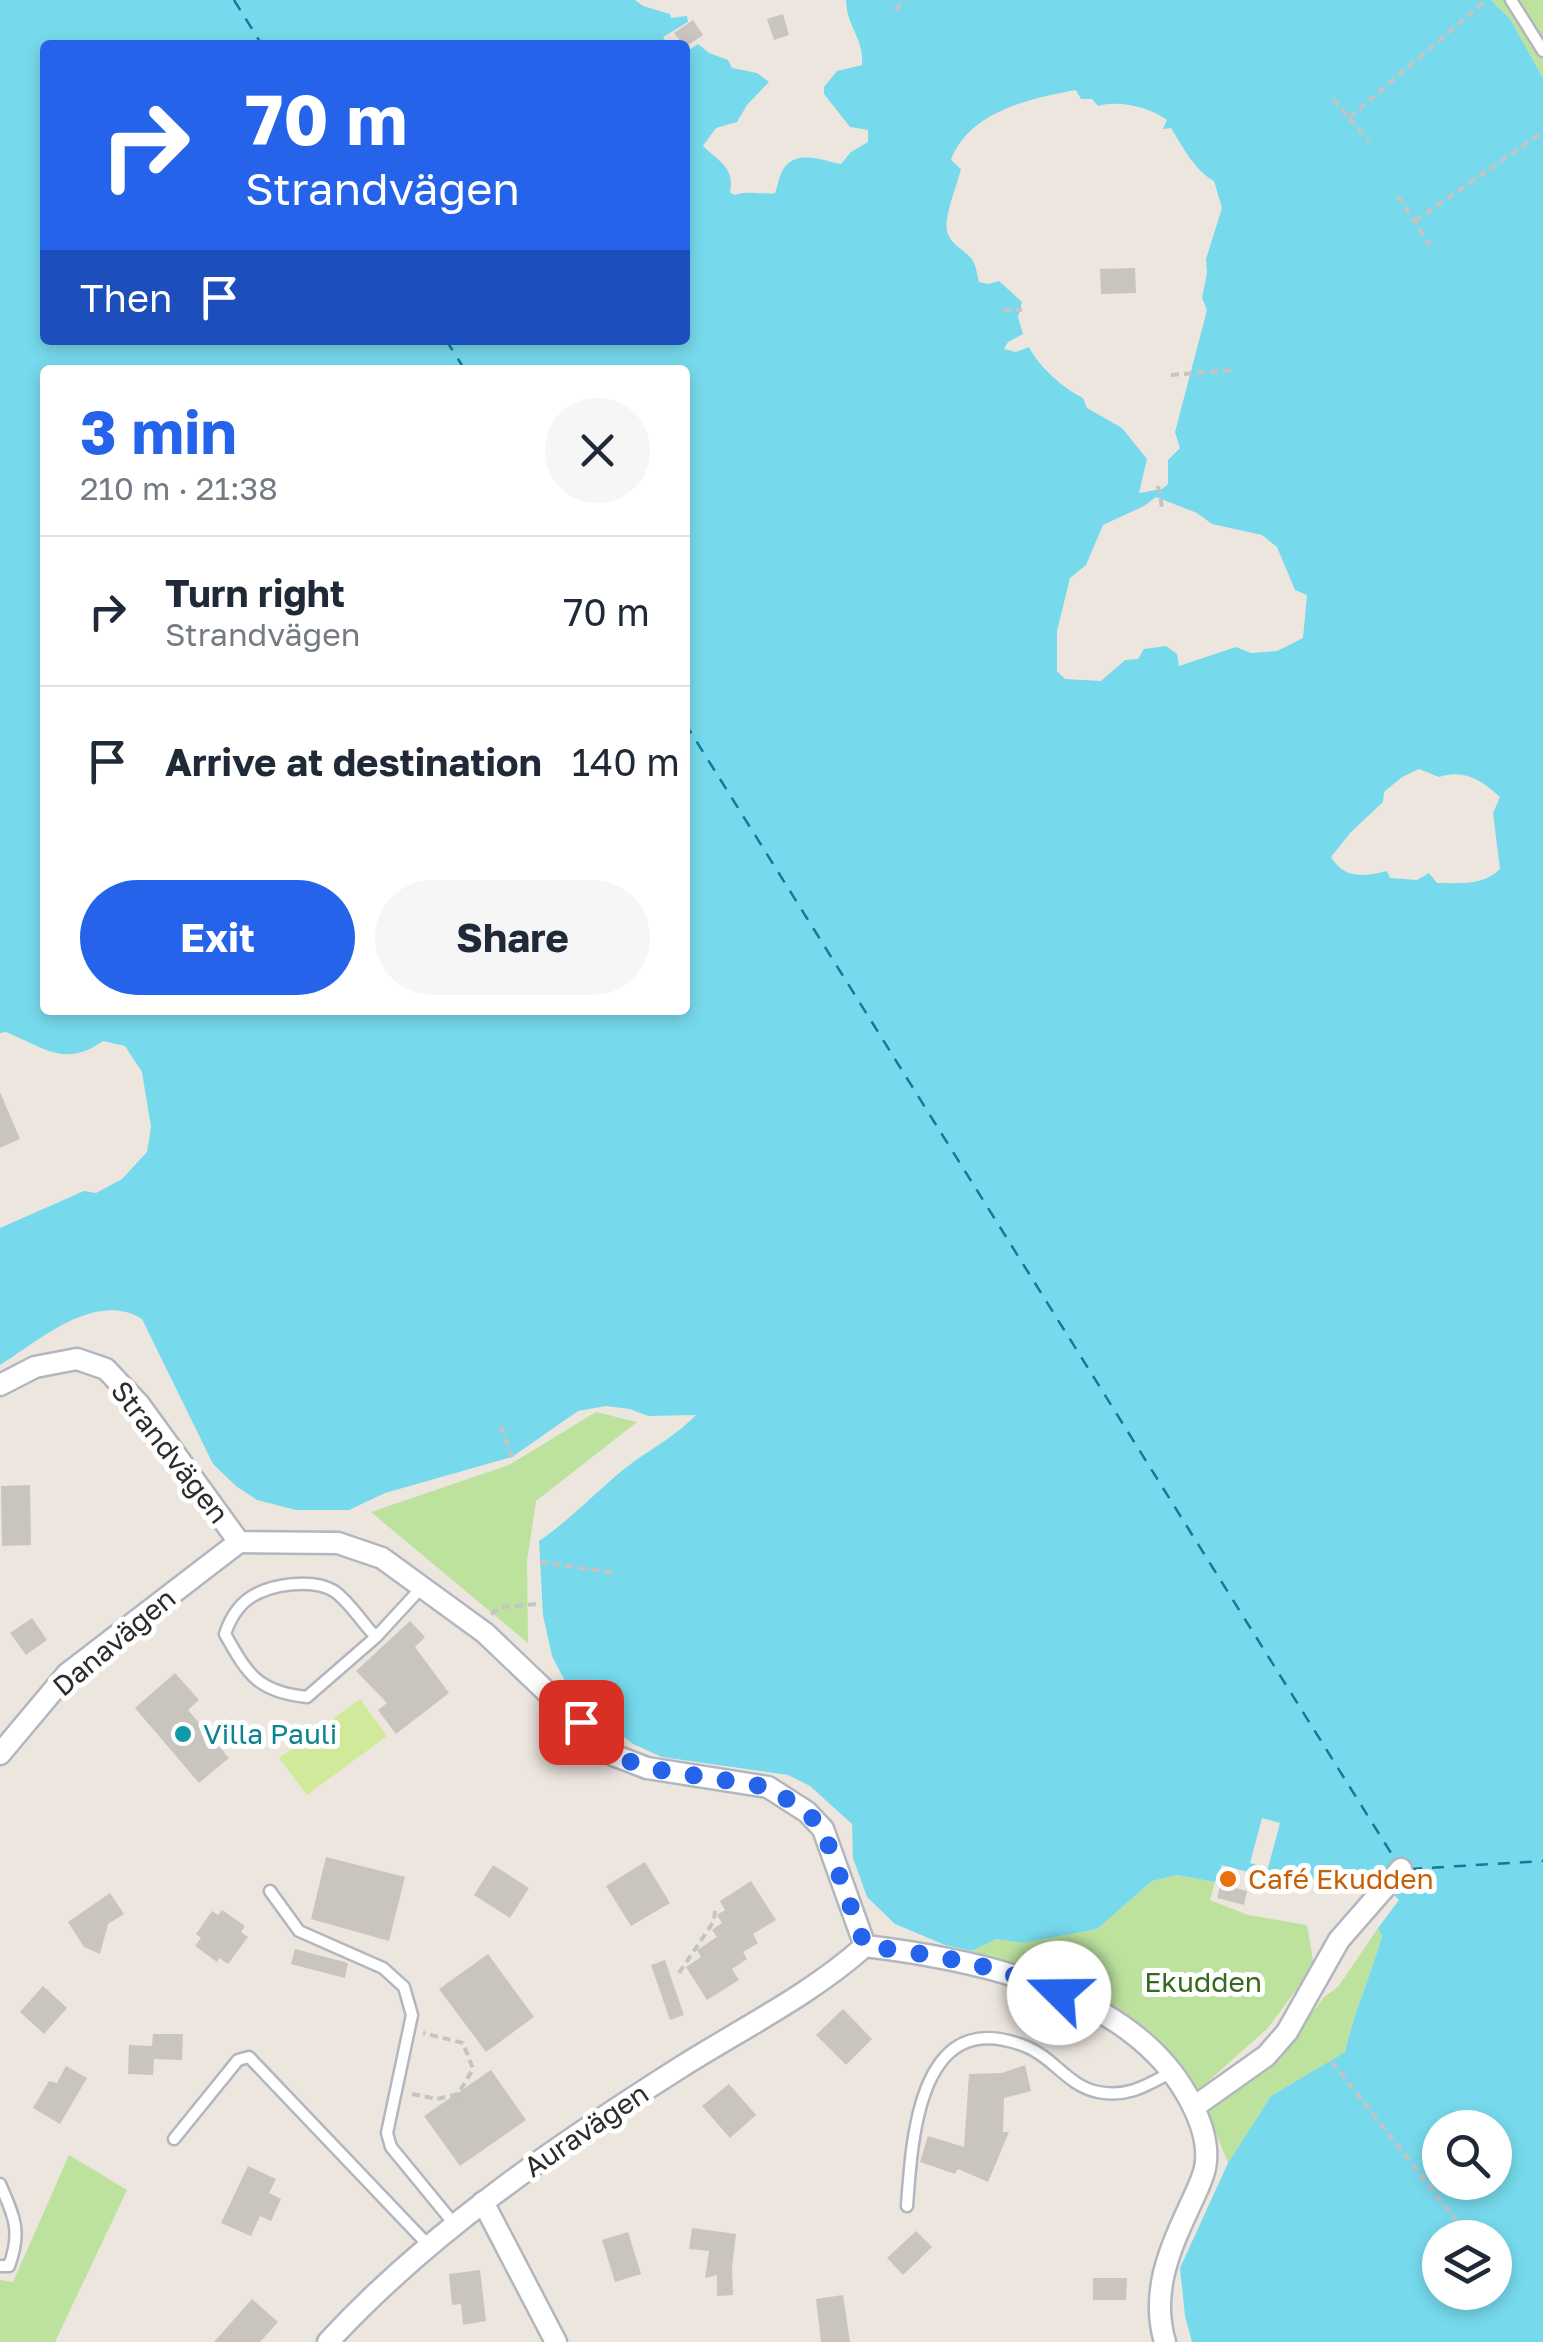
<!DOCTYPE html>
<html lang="en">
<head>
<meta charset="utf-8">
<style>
	body { margin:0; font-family:"Golos Text",sans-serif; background:#f6f6f7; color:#1f2937; height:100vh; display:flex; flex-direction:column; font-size:38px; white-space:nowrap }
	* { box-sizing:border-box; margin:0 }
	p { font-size:32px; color:#747a83 }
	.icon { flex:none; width:55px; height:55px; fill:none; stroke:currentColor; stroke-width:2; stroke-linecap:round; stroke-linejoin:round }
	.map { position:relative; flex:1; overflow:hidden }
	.sheet { position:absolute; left:40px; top:365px; width:650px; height:650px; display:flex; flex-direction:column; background:#fff; border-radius:10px; box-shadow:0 5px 15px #0003 }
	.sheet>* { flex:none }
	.guide { position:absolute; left:40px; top:40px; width:650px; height:305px; border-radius:10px; box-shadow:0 5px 15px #0003; background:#2563eb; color:#fff; overflow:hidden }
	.tools { position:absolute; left:1422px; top:2110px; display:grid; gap:20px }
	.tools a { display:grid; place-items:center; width:90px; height:90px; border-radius:50%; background:#fff; box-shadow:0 5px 15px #0003; font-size:50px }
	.pin { position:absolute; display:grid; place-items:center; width:85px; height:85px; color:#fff; margin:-42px; border-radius:20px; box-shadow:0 5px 15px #0006 }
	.me { position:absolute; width:110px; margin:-55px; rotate:292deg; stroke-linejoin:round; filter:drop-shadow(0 0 8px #0008) }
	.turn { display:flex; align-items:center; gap:35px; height:210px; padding:0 40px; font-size:45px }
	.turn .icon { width:130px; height:130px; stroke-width:2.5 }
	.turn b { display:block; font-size:70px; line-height:85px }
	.then { display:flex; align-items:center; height:95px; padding:0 40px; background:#0003; gap:20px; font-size:38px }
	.round { display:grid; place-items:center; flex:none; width:105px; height:105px; border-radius:52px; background:#f6f6f7 }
	.headline { display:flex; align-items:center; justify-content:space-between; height:170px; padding:0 40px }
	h1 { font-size:60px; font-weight:700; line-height:75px; color:#2563eb }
	.button { display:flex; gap:20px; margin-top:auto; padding:20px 40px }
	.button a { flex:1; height:115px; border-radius:60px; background:#2563eb; color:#fff; font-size:40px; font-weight:700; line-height:115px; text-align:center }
	.button a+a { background:#f6f6f7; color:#1f2937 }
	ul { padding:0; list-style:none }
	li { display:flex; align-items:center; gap:30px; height:150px; padding:0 40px; border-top:2px solid #e0e1e3 }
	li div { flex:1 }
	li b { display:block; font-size:38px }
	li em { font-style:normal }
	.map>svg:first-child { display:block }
</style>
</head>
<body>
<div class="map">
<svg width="1543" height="2342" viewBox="0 0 1543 2342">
	<rect width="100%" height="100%" fill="#ede6df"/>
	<g fill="#bce29e">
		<polygon points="1491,0 1543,0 1543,78 1510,19"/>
		<polygon points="596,1412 637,1422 536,1501 527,1561 528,1643 371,1512 509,1465"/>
		<polygon points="1177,1875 1215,1882 1210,1900 1248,1915 1307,1925 1314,1966 1267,2029 1197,2091 1144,2030 1069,1984 972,1951 996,1939 1023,1943 1097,1929 1152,1881"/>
		<path d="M1378,1928L1382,1936C1371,1975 1354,2012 1345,2052L1271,2096L1228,2163L1208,2113L1275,2061L1324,1997L1338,1987Z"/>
		<polygon points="69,2155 127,2190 55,2342 0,2342 0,2280 13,2282"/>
	</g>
	<polygon fill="#d0e99a" points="360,1699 387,1736 307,1795 279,1758"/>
	<path fill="#76daec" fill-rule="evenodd" d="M0,0H635L643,6L670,14L671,18L687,16L688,22L663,37L668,45H45V340H685V53L698,44L709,53L728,60L732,68L757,73L769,82L747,105L737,122L716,128L703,146C719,162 735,167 730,192L734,195C749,190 760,195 775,193C778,185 779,175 784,168C797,149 824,161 841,164L851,152L868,142V130L850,127L824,94V87L837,71L862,65C864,37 847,29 846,0H1491L1510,19L1543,78V2342H1192L1185,2316L1180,2268L1228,2163L1271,2096L1345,2052C1354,2012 1371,1975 1382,1936L1378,1928L1399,1900L1375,1876L1349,1888L1342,1876L1286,1882L1222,1865L1215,1882L1177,1875L1152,1881L1097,1929L1023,1943L996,1939L972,1951L945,1945L895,1924L867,1897L853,1858L852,1824L810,1786L788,1775L662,1757L633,1744L572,1695L552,1656L543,1615L539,1541C573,1518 600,1487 632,1463C654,1447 678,1434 696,1415L648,1416L630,1409L606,1406L578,1411L512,1457L385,1493L349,1510H296L257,1500L236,1486L213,1464L142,1319C95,1290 39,1341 0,1365V1228L84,1191L96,1193L122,1179L147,1152L151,1127L142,1072L125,1046L103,1041C65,1068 45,1048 6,1032L0,1033ZM1076,90L1081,99H1092L1098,106C1119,100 1149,107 1167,120L1163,129L1171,128C1182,146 1195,171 1214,181L1222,208L1206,259L1207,273L1202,298L1207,310L1175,432L1180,448L1168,460V484L1162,489L1139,493L1147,459L1122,428L1087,408L1083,398C1063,388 1039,367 1029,347L1016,352L1004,349L1008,342L1023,334L1018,317L1022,302L999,281L988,284L979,282C977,274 976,264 971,258C964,250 952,245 948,234C942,220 957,186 961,169L951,160C969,111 1032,98 1076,90ZM45,370H685V1010H45ZM1156,497L1197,513L1212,524L1262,535L1277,547L1295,590L1307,595L1303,638L1277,651L1251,653L1236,647L1179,666L1177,654L1166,646L1144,649L1138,659L1125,660L1101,681L1065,679L1057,671V631L1070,578L1086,565L1103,525L1144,506ZM1419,769L1439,777C1465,769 1481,780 1500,797L1493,813L1500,869C1483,886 1460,883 1437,883L1429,873L1417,880L1390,878L1387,871C1364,877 1344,879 1331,857L1351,832L1383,802L1384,792L1402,777ZM1440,2128H1495V2182H1440ZM1440,2238H1495V2292H1440Z"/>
	<polygon fill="#ede6df" points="1262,1818 1280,1823 1268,1868 1250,1863"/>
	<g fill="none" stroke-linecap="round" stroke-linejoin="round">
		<g stroke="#117b9c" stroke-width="2.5" stroke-dasharray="12 10" stroke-linecap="butt">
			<polyline points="234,0 262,45"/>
			<polyline points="446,340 465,370"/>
			<polyline points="685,723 1396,1861"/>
			<polyline points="1410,1869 1543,1861"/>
		</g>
	</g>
	<g fill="#c9c4be">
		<polygon points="783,14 789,35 774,40 767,19"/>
		<polygon points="693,20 703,35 685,47 674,33"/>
		<polygon points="1135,268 1136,293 1101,294 1100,269"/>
		<polygon points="0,1092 20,1139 0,1148"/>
		<polygon points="30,1485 31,1545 2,1546 1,1486"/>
		<polygon points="32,1618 47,1640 26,1655 10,1633"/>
		<polygon points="410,1621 425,1637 415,1647 449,1693 396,1734 378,1710 387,1703 356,1671"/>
		<polygon points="175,1673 199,1700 188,1710 229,1758 199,1783 135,1708"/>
		<polygon points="326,1857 405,1877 389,1941 311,1919"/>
		<polygon points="645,1862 670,1903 631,1926 606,1886"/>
		<polygon points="493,1865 529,1888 510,1918 474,1895"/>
		<polygon points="751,1881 776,1920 753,1934 758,1943 743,1952 747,1959 732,1969 739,1980 707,2000 686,1967 701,1957 697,1950 717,1937 712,1930 722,1923 717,1915 725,1910 720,1901"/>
		<polygon points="1221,1884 1247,1891 1244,1905 1217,1898"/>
		<polygon points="110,1893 124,1914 108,1924 100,1954 84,1947 68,1922"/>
		<polygon points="222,1910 245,1926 241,1932 248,1937 228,1964 219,1958 217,1962 195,1946 201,1938 196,1934 212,1911 218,1915"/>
		<polygon points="295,1949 348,1963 345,1978 291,1964"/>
		<polygon points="488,1954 534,2017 486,2052 439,1989"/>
		<polygon points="665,1960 684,2015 670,2020 651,1965"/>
		<polygon points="43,1986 67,2008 44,2034 20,2012"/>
		<polygon points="843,2009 872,2039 846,2065 816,2035"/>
		<polygon points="153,2034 183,2034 182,2060 154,2059 153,2075 128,2074 129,2045 152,2046"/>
		<polygon points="1025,2065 1031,2091 1004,2098 1003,2132 1009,2132 988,2182 958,2169 955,2174 920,2162 928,2136 964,2147 969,2074 1002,2073"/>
		<polygon points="66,2066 87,2078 60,2124 33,2108 49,2081 57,2083"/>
		<polygon points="491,2070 526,2120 460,2166 424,2116"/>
		<polygon points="729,2084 756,2115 730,2138 702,2106"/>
		<polygon points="248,2166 276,2179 269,2193 281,2199 271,2221 260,2216 251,2236 221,2223"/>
		<polygon points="692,2228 736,2234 732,2268 733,2295 717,2296 717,2275 705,2278 709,2251 689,2249"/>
		<polygon points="916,2231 932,2247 903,2275 887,2258"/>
		<polygon points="628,2232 641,2274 615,2282 602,2240"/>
		<polygon points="480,2270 486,2321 463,2325 461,2304 452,2305 449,2274"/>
		<polygon points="1093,2278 1127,2278 1126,2300 1093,2300"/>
		<polygon points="843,2295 850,2342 821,2342 816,2299"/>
		<polygon points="252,2299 278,2322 260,2342 214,2342"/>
	</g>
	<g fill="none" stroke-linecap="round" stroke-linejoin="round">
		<g stroke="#b2b6bf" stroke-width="15">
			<g id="lane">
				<polyline points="1511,0 1543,51"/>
				<path d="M376,1637L307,1697C258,1692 248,1675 225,1634C230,1619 237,1606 251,1597C271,1584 313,1578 334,1591C349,1601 363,1624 376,1637L423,1586"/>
				<polyline points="270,1891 299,1931 383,1968 404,1987 412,2015 387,2133 391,2147 455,2225"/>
				<polyline points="174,2139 238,2060 249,2057 431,2248"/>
				<path d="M0,2184C14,2216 22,2231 9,2266H0"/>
				<path d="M907,2206C912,2134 920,2003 1027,2047C1054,2058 1068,2086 1098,2092C1126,2098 1146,2086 1170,2073"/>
			</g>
		</g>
		<g stroke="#b2b6bf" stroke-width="25">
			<g id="street">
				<polyline points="0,1385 35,1367 77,1359 106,1369 139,1404 239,1542 338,1543 382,1558 485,1633 613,1755 647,1768 768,1787 807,1812 823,1829 865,1946"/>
				<polyline points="0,1754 67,1674 239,1542"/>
				<path d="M865,1946C974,1959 1128,1990 1187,2095C1199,2116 1210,2143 1205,2168C1202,2182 1194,2196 1188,2210C1168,2252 1151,2295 1165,2342"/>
				<polyline points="1194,2107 1266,2056 1287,2032 1339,1940 1401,1869"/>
				<polyline points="483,2202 556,2342"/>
				<path d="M328,2342C428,2233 558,2145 681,2067C743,2028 810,1995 865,1946"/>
			</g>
		</g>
		<g stroke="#c4c4c4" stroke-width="4" stroke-dasharray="8 5" stroke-linecap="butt">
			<polyline points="895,10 906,0"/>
			<polyline points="1333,99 1369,142"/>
			<polyline points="1349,118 1486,0"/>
			<polyline points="1398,196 1430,246"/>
			<polyline points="1415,221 1543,132"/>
			<polyline points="1003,310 1022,310"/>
			<polyline points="1171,375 1233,370"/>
			<polyline points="1158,486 1162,507"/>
			<polyline points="501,1426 512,1457"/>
			<polyline points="540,1562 614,1573"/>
			<polyline points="491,1614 502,1607 537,1604"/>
			<polyline points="1256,1874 1258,1865"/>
			<polyline points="679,1973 714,1921 715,1910"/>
			<polyline points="1332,2062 1470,2238"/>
			<polyline points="412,2094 437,2099 458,2094 473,2069 463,2043 423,2033"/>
		</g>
		<use href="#lane" stroke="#fff" stroke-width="10"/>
		<use href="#street" stroke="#fff" stroke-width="20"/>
	</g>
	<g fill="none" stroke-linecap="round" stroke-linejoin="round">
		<path stroke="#2563eb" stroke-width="18" stroke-dasharray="0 32.4" d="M581,1722L613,1755L647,1768L768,1787L807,1812L823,1830L865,1946C931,1954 999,1965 1059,1993"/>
	</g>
	<circle fill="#0f9aa8" stroke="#fff" stroke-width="4" cx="183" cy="1734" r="10"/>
	<circle fill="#e8710a" stroke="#fff" stroke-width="4" cx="1228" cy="1879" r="10"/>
	<g text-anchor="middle" stroke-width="10" stroke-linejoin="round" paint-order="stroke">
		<g font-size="28" fill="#2c2c2c" stroke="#fff">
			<text transform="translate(170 1452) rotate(52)" y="10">Strandvägen</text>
			<text transform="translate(114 1642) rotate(-40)" y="10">Danavägen</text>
			<text transform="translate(586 2130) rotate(-34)" y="10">Auravägen</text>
		</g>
		<g font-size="28" fill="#0d838f" stroke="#fff" text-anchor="start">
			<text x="203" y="1744">Villa Pauli</text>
		</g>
		<g font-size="28" fill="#c56008" stroke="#fff" text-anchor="start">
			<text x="1248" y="1889">Café Ekudden</text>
		</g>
		<g font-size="28" fill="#35691d" stroke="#fff">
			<text x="1203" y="1992">Ekudden</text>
		</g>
	</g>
</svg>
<div class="tools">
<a><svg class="icon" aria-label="search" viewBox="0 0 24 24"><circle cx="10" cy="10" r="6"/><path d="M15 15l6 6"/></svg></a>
<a><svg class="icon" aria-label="layers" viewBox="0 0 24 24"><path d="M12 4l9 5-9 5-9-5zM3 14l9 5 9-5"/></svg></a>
</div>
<div class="pin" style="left:581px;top:1722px;background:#d93025"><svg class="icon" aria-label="arrive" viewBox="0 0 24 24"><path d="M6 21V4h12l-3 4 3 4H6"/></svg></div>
<svg class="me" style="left:1059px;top:1993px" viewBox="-20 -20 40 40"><circle r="19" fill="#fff"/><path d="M0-13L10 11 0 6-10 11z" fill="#2563eb"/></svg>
<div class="guide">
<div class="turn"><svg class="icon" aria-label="right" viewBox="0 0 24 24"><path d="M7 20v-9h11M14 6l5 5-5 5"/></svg><div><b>70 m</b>Strandvägen</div></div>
<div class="then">Then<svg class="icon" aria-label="arrive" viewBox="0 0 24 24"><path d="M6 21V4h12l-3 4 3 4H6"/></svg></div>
</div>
<section class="sheet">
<div class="headline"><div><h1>3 min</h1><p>210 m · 21:38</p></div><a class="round"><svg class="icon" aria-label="close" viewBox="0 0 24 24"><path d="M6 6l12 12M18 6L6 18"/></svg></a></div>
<ul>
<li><svg class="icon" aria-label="right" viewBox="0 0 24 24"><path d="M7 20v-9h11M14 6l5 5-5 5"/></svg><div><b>Turn right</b><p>Strandvägen</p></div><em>70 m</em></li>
<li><svg class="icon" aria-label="arrive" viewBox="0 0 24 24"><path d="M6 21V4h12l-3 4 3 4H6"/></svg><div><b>Arrive at destination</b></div><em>140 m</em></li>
</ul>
<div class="button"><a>Exit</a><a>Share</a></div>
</section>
</div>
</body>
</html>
